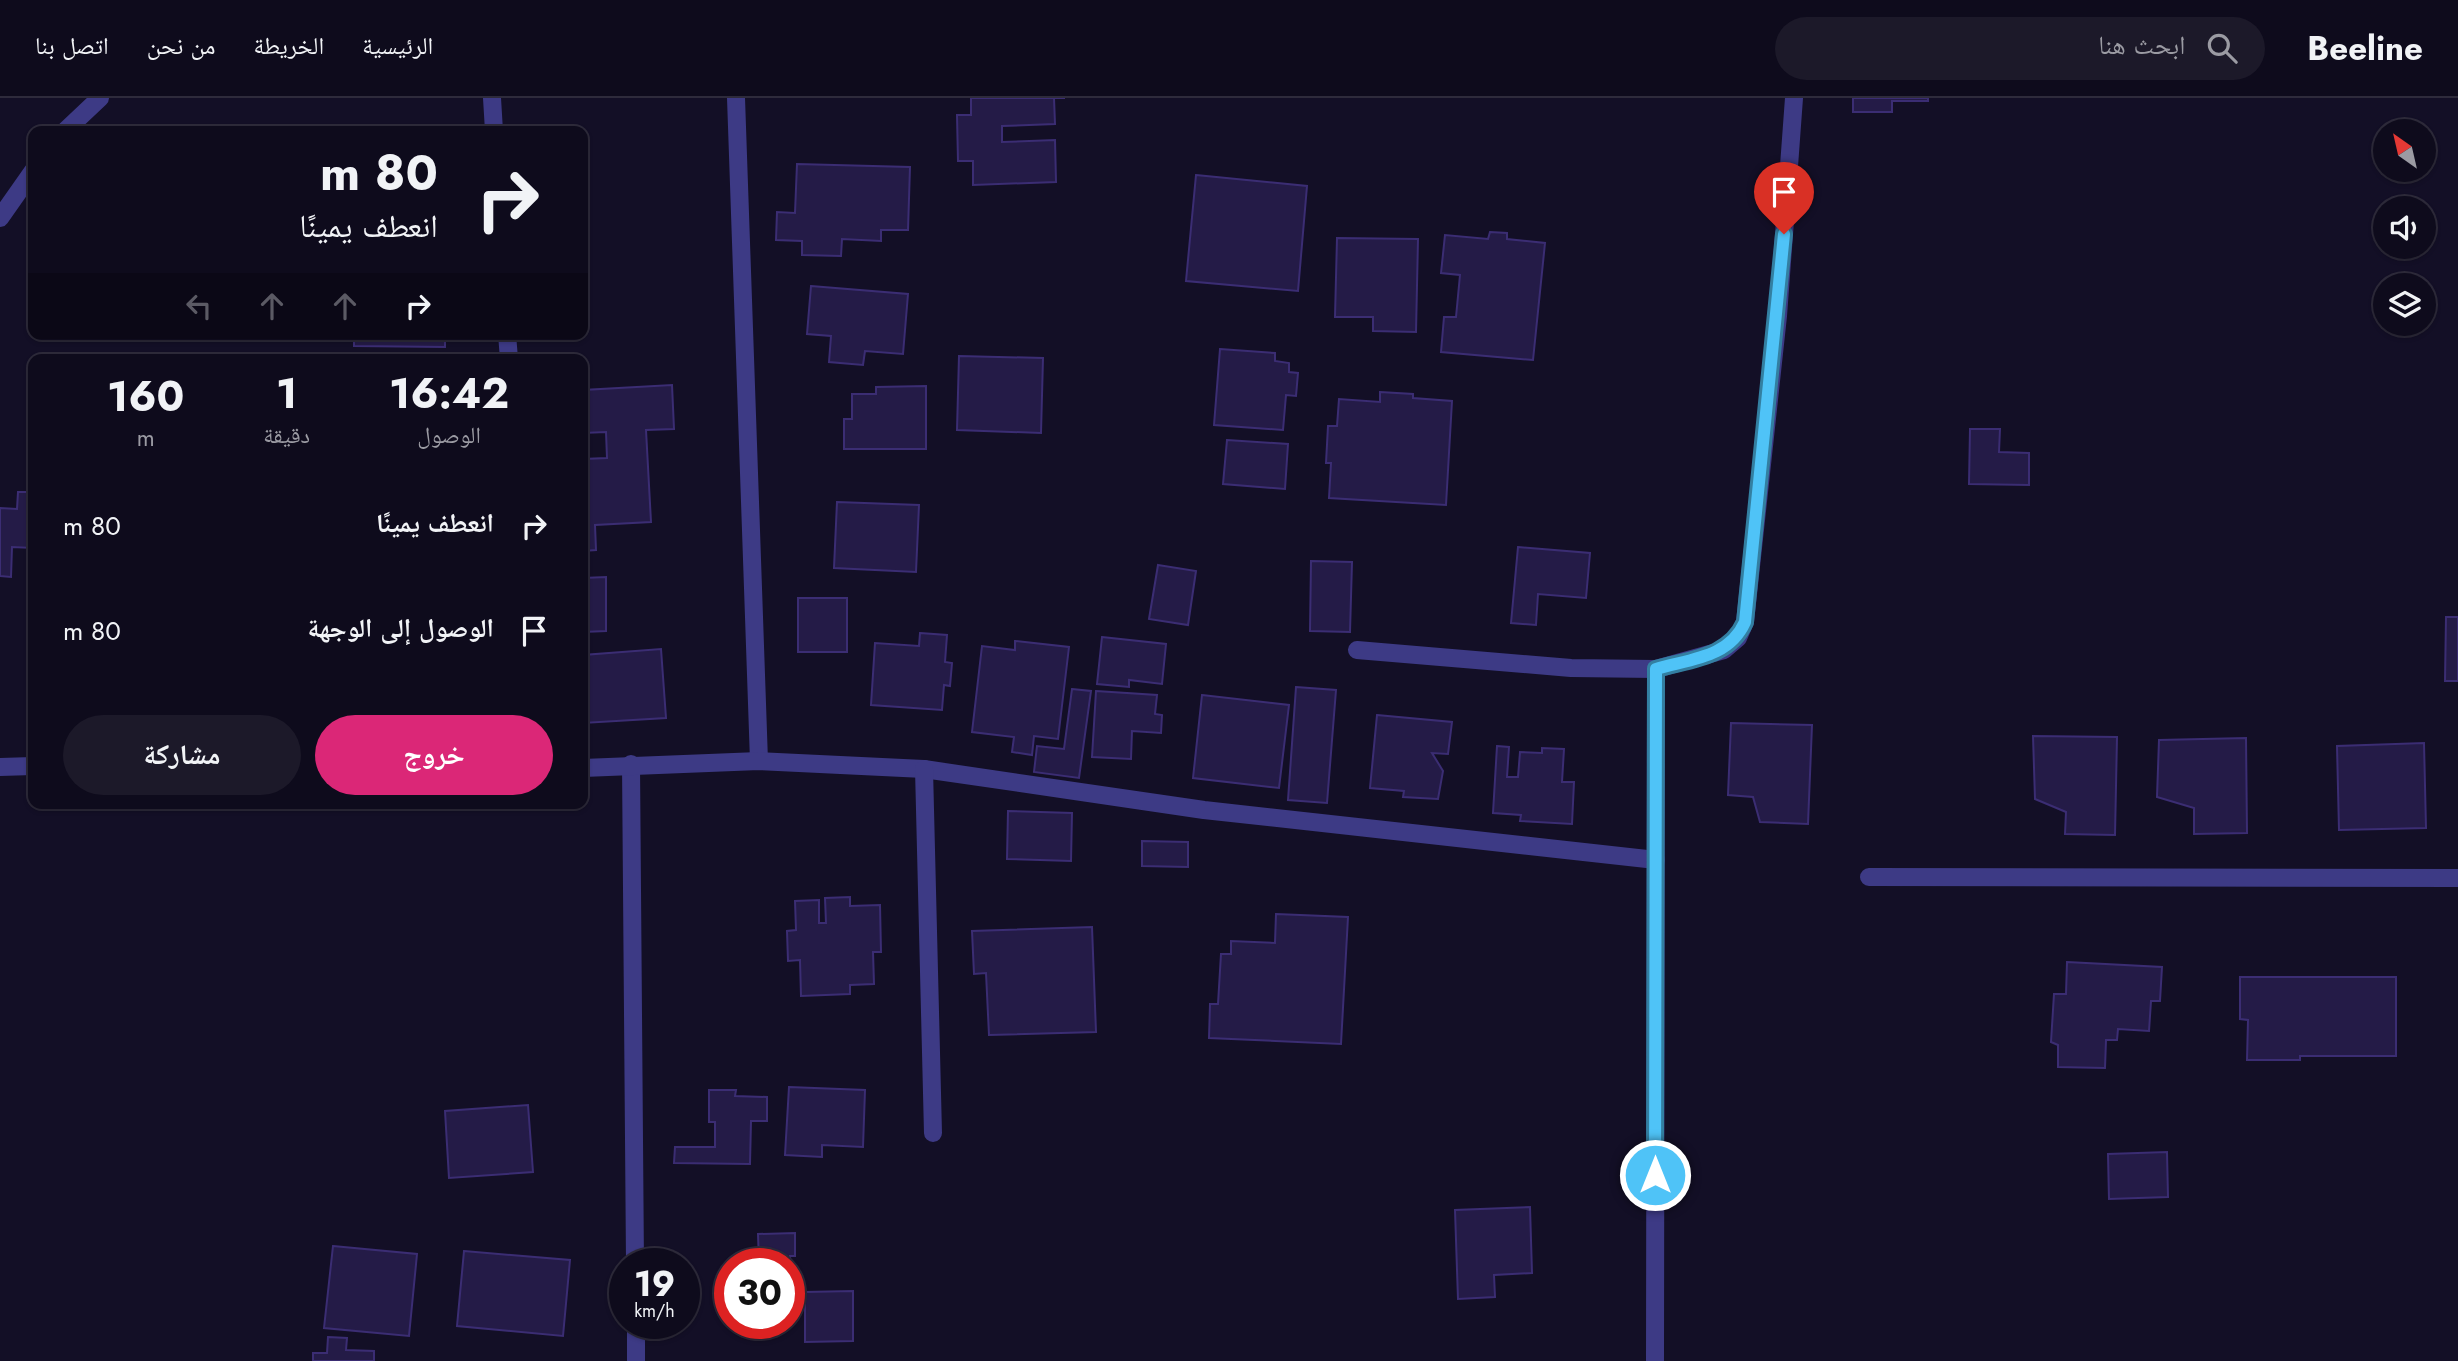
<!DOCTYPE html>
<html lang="ar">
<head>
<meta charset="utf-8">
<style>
	body { margin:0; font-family:Jost,"Noto Naskh Arabic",sans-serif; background:#1c1929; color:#f1f3f6; direction:rtl; height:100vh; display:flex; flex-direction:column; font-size:26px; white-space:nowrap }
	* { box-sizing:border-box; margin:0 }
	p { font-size:23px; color:#9b9ba3 }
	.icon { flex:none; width:38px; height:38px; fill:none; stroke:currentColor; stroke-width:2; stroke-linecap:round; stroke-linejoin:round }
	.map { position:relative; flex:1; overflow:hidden; direction:ltr }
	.details { position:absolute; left:28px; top:256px; width:560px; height:455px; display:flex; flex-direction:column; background:#0e0b1c; border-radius:14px; box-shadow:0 2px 5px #0004,0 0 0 2px #2e2b3b; direction:rtl }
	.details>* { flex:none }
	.top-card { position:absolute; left:28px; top:28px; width:560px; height:214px; border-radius:14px; box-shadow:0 2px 5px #0004,0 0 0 2px #2e2b3b; direction:rtl; background:#0e0b1c; color:#f1f3f6; overflow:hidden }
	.needle { width:46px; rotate:326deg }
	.tools { position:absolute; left:2373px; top:21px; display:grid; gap:14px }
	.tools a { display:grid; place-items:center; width:63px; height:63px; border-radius:50%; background:#0e0b1c; box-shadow:0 2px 5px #0004,0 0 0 2px #2e2b3b; font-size:35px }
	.speed { position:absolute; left:609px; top:1150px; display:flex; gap:14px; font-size:35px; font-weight:700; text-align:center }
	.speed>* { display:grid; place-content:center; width:91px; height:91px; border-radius:50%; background:#0e0b1c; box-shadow:0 2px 5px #0004,0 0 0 2px #2e2b3b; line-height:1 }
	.speed small { font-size:18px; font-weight:400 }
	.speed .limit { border:10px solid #d22; background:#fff; color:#111 }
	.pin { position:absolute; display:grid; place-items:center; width:60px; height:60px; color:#fff; margin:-72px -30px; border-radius:50% 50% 50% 0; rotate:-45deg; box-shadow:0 0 7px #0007 }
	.pin .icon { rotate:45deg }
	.me { position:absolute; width:77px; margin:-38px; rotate:0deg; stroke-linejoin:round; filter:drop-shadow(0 0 5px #0008) }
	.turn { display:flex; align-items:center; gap:24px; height:147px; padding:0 35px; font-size:32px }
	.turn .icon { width:91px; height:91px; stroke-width:2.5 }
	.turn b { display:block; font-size:49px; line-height:60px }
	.lanes { display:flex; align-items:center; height:66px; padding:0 35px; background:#0003; justify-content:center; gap:35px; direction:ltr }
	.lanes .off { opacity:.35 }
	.eta { display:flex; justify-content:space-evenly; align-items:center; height:119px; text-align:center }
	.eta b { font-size:42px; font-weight:700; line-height:49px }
	.cta { display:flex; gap:14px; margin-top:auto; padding:14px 35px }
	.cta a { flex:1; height:80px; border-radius:42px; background:#db2777; color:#fff; font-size:28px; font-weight:700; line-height:80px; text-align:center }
	.cta a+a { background:#1c1929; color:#f1f3f6 }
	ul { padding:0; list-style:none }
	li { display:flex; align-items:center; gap:21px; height:105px; padding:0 35px }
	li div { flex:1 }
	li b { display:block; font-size:26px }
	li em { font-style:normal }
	header { display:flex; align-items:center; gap:42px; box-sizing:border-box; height:98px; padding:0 35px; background:#0e0b1c; border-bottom:2px solid #2e2b3b }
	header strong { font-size:33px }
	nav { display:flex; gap:38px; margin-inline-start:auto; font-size:24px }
	.search { width:490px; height:63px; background:#1c1929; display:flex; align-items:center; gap:18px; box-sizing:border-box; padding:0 24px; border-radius:38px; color:#9b9ba3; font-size:26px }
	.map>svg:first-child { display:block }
</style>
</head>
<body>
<header>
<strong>Beeline</strong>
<div class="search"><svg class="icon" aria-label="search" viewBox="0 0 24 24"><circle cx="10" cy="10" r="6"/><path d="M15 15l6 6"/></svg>ابحث هنا</div>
<nav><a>الرئيسية</a><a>الخريطة</a><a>من نحن</a><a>اتصل بنا</a></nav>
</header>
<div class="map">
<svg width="2458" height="1263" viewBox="0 0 2458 1263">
	<rect width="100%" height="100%" fill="#130f26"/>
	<g fill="#241b47" stroke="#3b2d73" stroke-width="2">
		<polygon points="971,0 1065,0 1054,0 1055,26 1002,28 1002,44 1055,42 1056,84 973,87 973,63 958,63 957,17 971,17"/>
		<polygon points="1853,0 1928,0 1928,3 1892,3 1892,14 1853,14"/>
		<polygon points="797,66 910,69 908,132 881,132 881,143 842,141 841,158 802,157 802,143 776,142 777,114 795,115"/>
		<polygon points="1196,77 1307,88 1298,193 1186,183"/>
		<polygon points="1490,134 1507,135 1507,141 1545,145 1533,262 1441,254 1444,219 1456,219 1460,177 1441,175 1445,137 1488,141"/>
		<polygon points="1337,140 1418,141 1416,234 1373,233 1373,219 1335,219"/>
		<polygon points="811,188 908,196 903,256 865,253 863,267 829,264 831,238 807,236"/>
		<polygon points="354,236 445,236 445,249 354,248"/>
		<polygon points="1220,251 1275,255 1275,263 1289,265 1289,274 1298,275 1296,298 1286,297 1283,332 1214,327"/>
		<polygon points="959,258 1043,260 1041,335 957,332"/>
		<polygon points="672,287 674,331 646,332 651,424 595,427 596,452 583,453 583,361 607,360 606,334 583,335 583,292"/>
		<polygon points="926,288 926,351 844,351 844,321 852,321 852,296 876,296 876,289"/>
		<polygon points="1380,294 1413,296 1413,300 1452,303 1446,407 1329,400 1331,365 1326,365 1328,328 1337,328 1339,301 1380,304"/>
		<polygon points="1970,331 2000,331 1999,354 2029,355 2029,387 1969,386"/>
		<polygon points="1227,342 1288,346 1285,391 1223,386"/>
		<polygon points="18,394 33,394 33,450 12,449 11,479 0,478 0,410 17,411"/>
		<polygon points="837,404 919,407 916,474 834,470"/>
		<polygon points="1518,449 1590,455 1586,500 1538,496 1536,527 1511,525"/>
		<polygon points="1311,463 1352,464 1350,534 1310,533"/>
		<polygon points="1158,467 1196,473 1188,527 1149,521"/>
		<polygon points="606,479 606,533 583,534 583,480"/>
		<rect x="798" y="500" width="49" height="54"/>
		<polygon points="2446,519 2458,519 2458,583 2445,583"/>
		<polygon points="920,535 947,537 945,564 952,565 950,588 944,587 942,612 871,607 875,545 919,548"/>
		<polygon points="1102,539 1166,546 1162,586 1129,582 1129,589 1097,586"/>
		<polygon points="1015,543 1069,549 1058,641 1034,638 1032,657 1012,654 1014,639 972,634 982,548 1015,552"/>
		<polygon points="661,551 666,620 583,625 583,557"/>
		<polygon points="1296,589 1336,592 1327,705 1288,702"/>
		<polygon points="1072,591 1091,593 1079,680 1034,674 1037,648 1064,651"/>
		<polygon points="1096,593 1157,597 1155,616 1162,617 1161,635 1132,633 1131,661 1092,659"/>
		<polygon points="1202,597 1289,607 1279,690 1193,680"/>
		<polygon points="1377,617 1452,624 1448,656 1432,655 1443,673 1438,701 1403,699 1404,693 1370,690"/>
		<polygon points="1731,625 1812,627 1808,726 1760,724 1753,699 1728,697"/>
		<polygon points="2033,638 2117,639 2115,737 2065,736 2066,714 2035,701"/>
		<polygon points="2246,640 2247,735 2194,736 2194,710 2157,699 2159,642"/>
		<polygon points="2424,645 2426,730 2339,732 2337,648"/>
		<polygon points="1497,648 1509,649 1507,679 1518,679 1520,654 1542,655 1542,650 1564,651 1562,684 1574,684 1572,726 1520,723 1521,717 1493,715"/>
		<polygon points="1008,713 1072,715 1071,763 1007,761"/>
		<polygon points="1142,743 1188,744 1188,769 1142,768"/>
		<polygon points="850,799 850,808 880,807 881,854 873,854 874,886 850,887 850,896 801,898 800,862 788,863 787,833 796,832 795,803 819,802 819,825 826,825 825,800"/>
		<polygon points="1276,816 1348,819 1341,946 1209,940 1210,906 1218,906 1221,856 1231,856 1231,843 1275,845"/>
		<polygon points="1092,829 1096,934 989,937 986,875 974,876 972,833"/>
		<polygon points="2067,864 2162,869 2160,903 2151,903 2149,933 2118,931 2117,942 2106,942 2105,970 2058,969 2058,947 2051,944 2054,896 2066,896"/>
		<polygon points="2240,879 2396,879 2396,958 2300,958 2300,962 2247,962 2248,922 2240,921"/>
		<polygon points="789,989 865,992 863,1049 822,1047 822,1059 785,1057"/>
		<polygon points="709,992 736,992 735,998 767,999 767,1023 751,1023 750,1066 674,1065 675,1049 715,1049 715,1024 709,1024"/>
		<polygon points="528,1007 533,1074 449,1080 445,1013"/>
		<polygon points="2167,1054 2168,1099 2109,1101 2108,1056"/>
		<polygon points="1530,1109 1532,1175 1494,1177 1495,1199 1458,1201 1455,1112"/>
		<polygon points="795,1135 795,1158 790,1158 792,1221 789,1221 789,1166 759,1166 758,1136"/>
		<polygon points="333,1148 417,1156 409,1238 324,1230"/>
		<polygon points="464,1153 570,1162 563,1238 457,1228"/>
		<polygon points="853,1193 853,1243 805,1244 805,1194"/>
		<polygon points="328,1239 347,1240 346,1252 374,1253 374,1263 313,1263 313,1255 327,1255"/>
	</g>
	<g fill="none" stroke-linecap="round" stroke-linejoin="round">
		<g stroke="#3d3a85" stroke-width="18">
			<polyline points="492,0 494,33"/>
			<polyline points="736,0 759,663"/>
			<polyline points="65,33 100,0"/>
			<polyline points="0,120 33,73"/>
			<polyline points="507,236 509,261"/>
			<polyline points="1357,552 1571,570 1656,571 1724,552 1738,540 1745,524 1778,218 1794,0"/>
			<polyline points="631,666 635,1166"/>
			<polyline points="0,669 33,668"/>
			<polyline points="583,670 759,663 924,671 1204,712 1656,762"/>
			<polyline points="924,671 933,1035"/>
			<polyline points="1869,779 2458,780"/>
			<polyline points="636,1225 636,1263"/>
			<polyline points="1655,1263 1656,571"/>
		</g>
	</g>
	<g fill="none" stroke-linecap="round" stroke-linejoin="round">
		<g stroke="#337fa1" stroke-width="18">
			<path id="route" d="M1655,1077L1656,571C1690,561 1729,560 1745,524L1784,136"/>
		</g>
		<use href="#route" stroke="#4fc3f7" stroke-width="12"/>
	</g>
</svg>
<div class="tools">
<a><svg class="needle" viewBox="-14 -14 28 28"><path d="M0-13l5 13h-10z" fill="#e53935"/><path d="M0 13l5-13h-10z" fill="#9b9ba3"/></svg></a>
<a><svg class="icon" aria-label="sound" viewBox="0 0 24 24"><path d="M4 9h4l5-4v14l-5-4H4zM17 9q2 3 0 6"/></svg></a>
<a><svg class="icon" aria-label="layers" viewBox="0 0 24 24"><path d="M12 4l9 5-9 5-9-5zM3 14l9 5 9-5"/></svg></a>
</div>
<div class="speed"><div>19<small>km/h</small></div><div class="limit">30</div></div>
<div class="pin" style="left:1784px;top:136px;background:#d93025"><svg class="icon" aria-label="arrive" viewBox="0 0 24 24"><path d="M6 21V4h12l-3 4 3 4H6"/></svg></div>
<svg class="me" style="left:1655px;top:1077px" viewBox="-20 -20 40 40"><circle r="17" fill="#4fc3f7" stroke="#fff" stroke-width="3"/><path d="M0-11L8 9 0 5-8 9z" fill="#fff"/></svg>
<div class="top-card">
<div class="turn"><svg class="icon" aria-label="right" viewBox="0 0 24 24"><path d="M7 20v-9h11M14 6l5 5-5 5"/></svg><div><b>80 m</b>انعطف يمينًا</div></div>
<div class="lanes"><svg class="icon off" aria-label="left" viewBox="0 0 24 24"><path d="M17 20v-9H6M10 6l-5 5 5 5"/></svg><svg class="icon off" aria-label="ahead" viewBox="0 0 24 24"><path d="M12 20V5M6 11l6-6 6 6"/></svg><svg class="icon off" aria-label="ahead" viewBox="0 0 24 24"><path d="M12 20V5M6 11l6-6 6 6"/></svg><svg class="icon" aria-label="right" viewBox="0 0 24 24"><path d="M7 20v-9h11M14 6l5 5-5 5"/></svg></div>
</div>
<section class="details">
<div class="eta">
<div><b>16:42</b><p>الوصول</p></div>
<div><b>1</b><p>دقيقة</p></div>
<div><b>160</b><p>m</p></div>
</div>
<ul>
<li><svg class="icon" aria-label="right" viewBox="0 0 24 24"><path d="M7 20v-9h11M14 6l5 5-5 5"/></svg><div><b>انعطف يمينًا</b></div><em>80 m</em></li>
<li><svg class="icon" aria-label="arrive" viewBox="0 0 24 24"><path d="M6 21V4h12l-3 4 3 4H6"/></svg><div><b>الوصول إلى الوجهة</b></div><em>80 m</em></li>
</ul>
<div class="cta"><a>خروج</a><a>مشاركة</a></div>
</section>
</div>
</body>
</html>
